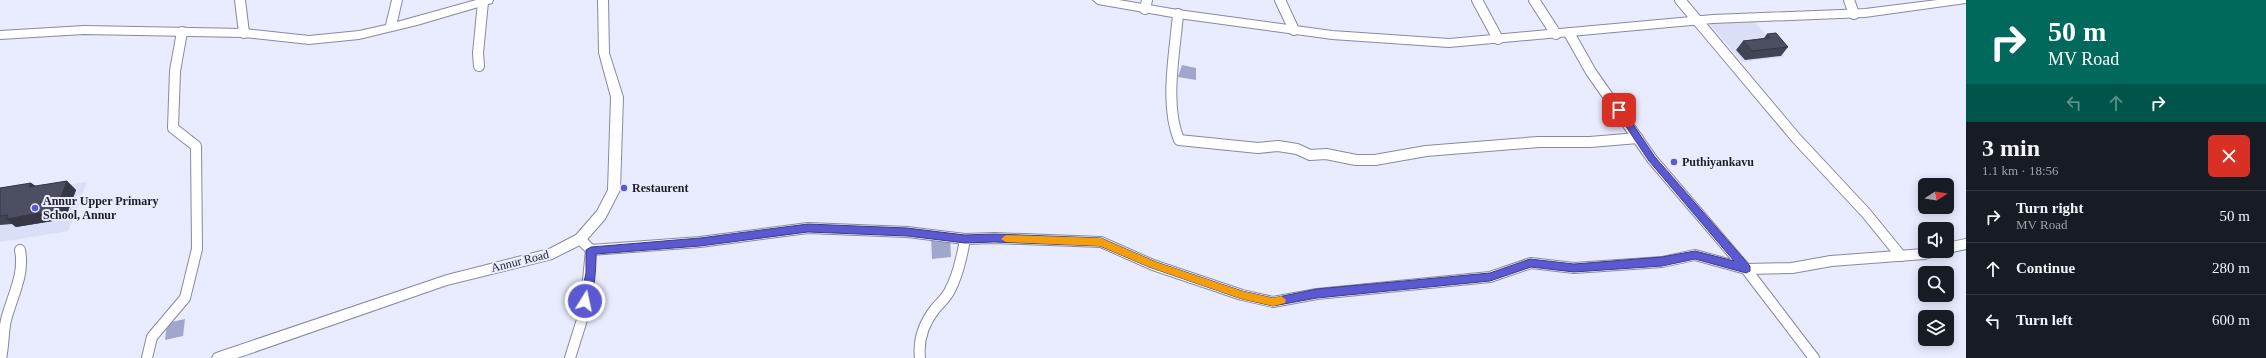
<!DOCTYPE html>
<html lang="en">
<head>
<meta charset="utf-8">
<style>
	body { margin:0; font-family:Georgia,serif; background:#242831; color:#f1f3f6; height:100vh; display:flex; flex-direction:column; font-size:15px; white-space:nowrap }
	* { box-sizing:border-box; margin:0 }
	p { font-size:13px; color:#9ea1a6 }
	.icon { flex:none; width:22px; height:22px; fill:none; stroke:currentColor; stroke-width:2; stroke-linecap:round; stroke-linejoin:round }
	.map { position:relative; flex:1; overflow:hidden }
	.sheet { display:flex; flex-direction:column; background:#171b24; width:300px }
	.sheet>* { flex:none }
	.hud { background:#00695c; color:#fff; overflow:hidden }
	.needle { width:26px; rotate:78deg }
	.fabs { position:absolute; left:1918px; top:178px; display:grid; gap:8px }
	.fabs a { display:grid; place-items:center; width:36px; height:36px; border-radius:6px; background:#171b24; box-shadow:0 2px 10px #0003; font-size:20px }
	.pin { position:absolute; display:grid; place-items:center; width:34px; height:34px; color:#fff; margin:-17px; border-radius:8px; box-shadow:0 2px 6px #0006 }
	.me { position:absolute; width:44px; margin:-22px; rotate:10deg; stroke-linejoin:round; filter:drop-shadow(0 0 3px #0008) }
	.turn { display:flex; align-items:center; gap:14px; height:84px; padding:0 16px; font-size:18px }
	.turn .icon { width:52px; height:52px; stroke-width:2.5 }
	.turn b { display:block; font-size:28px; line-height:34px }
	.lanes { display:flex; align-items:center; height:38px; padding:0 16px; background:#0003; justify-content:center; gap:20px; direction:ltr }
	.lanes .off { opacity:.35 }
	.round { display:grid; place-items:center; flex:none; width:42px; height:42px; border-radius:6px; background:#242831 }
	.overview { display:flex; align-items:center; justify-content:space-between; height:68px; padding:0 16px }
	h1 { font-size:24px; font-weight:800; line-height:30px }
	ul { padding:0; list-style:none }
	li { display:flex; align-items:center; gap:12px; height:52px; padding:0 16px; border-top:1px solid #363941 }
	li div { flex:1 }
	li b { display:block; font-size:15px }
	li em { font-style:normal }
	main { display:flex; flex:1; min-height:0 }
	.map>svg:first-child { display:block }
</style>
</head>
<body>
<main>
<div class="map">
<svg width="1966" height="358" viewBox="0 0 1966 358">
	<rect width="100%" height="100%" fill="#e9ecff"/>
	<g fill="#dadef6">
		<polygon points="1753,20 1785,57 1742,62 1709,23"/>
		<polygon points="87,182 68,231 0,242 0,195"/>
	</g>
	<g fill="#a1a6cc">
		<polygon points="1182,65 1196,68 1196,80 1178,77"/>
		<polygon points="950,236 951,257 932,259 931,237"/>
		<polygon points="185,319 183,336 165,340 167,323"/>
	</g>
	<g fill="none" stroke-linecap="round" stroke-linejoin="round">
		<g stroke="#878aa0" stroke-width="12">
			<g id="minor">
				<polyline points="240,0 244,33"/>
				<polyline points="1280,0 1294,30"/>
				<polyline points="1477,0 1498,39"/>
				<polyline points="1534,0 1556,34"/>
				<polyline points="1680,0 1796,138 1866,213 1901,256"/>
				<polyline points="1849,0 1854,14"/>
				<polyline points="1145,9 1147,0"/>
				<path d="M1178,14C1175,52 1164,104 1179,140L1258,148L1278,146L1297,149L1310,155L1326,154L1356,160H1375L1426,151L1538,142H1590L1638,138"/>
				<polyline points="1569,33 1591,72 1652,159 1746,269 1792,268 1831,261 1924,254 1936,251"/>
				<polyline points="479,66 478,53 483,2"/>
				<path d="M580,239L591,250L700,242L808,228L907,232L965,239C962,257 958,276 949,292C945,299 940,303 935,309C924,323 918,340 920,358"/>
				<polyline points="965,239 994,238 1101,242 1153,265 1242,295 1273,302 1317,294 1490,277 1531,263 1574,268 1662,262 1695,255 1746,269 1814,358"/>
				<polyline points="1947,248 1966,244"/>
				<path d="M1,358C4,346 3,333 6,320C12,296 25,275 20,250"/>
				<polyline points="147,358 152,337 185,298 197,249 196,146 173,128 175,71 182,32"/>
				<polyline points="570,358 585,310 591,250"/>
			</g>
		</g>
		<g stroke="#878aa0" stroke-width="2">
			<g id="major">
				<polygon points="392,0 402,0 397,22 476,0 493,0 492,3 417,25 359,39 309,44 244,37 84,34 0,39 0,31 84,26 244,29 309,36 359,31 386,25"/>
				<polygon points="598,0 608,0 609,53 623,97 620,190 605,219 584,243 552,259 447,285 237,358 212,358 214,354 219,352 447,275 549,249 576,235 597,211 608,190 611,97 599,53"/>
				<polygon points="1093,0 1119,0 1178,10 1332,31 1449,39 1713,15 1865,9 1937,0 1966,0 1966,3 1865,17 1713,23 1449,47 1332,39 1178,18 1098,4"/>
			</g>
		</g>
		<use href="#minor" stroke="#fff" stroke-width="10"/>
		<use href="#major" fill="#fff" fill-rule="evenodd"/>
	</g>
	<g fill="#414454">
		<polygon points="1767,34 1788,47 1781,56 1745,60 1736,50 1743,41 1764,38"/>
		<polygon points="67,181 76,190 65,219 16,227 12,224 0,225 0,188 31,183 36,186"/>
	</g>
	<g fill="#353745">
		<polygon points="67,181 76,190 65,219 16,227 6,219"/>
		<polygon points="31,183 41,191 29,187"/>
	</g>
	<g fill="#4c4f62" stroke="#353745">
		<polygon points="1776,33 1788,47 1752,51 1743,41 1770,38 1767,34"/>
		<polygon points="67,181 56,210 6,219 8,215 0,216 0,188 31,183 29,187"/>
	</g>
	<path fill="#5b59d1" stroke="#3b3a88" d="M1619,107L1622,108L1655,157L1750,266V271L1746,273L1695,259L1662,266L1574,272L1531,267L1490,281L1317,298L1273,306L1242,299L1149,267L1100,246L994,242L965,243L907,236L808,232L700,246L596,254C596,264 595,302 585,306L580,301L586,273V250L591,247L700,238L808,224L907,228L965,235L994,234L1101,238L1156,262L1242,291L1273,298L1317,289L1490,273L1530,259L1574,264L1662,257L1695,251L1734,261L1649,161L1615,110Z"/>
	<polygon fill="#f59e0b" points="1006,235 1101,238 1156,262 1242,291 1273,298 1281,296 1286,300 1285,303 1273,306 1242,299 1149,267 1100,246 1006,242 1001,239"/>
	<g fill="#5b59d1" stroke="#e9ecff" stroke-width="1.5">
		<circle cx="1674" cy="162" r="4"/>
		<circle cx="624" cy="188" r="4"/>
		<circle cx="35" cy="208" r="4"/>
	</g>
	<g text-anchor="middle" stroke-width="4" stroke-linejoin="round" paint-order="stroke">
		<g font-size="12" font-weight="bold" fill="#1c1d26" stroke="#e9ecff" text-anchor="start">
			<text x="1682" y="166">Puthiyankavu</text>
			<text x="632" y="192">Restaurent</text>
			<text x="43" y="205">Annur Upper Primary<tspan x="43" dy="14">School, Annur</tspan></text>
		</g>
		<g font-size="12" fill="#1c1d26" stroke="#e9ecff">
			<text transform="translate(520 261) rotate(-14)" y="4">Annur Road</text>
		</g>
	</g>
</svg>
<div class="fabs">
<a><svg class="needle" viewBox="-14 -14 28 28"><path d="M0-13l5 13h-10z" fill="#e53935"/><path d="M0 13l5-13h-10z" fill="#9ea1a6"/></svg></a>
<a><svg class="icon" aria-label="sound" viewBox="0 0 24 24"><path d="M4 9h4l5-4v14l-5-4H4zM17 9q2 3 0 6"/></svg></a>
<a><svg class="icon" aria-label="search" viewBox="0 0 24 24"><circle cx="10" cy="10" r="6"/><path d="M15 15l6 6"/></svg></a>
<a><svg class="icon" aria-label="layers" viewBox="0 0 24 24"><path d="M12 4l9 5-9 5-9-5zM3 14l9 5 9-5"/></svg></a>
</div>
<div class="pin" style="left:1619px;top:110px;background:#d93025"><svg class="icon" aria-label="arrive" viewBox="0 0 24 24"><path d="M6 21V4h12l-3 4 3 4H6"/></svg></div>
<svg class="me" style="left:585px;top:301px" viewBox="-20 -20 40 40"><circle r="17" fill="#5b59d1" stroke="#fff" stroke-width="3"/><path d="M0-11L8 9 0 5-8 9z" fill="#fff"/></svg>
</div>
<section class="sheet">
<div class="hud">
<div class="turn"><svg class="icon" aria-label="right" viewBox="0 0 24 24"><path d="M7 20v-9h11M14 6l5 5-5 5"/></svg><div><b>50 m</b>MV Road</div></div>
<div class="lanes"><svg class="icon off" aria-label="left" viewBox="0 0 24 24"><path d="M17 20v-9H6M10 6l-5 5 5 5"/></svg><svg class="icon off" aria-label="ahead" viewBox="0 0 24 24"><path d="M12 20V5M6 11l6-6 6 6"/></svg><svg class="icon" aria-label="right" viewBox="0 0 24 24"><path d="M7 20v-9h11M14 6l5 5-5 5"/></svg></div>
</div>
<div class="overview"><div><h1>3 min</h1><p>1.1 km · 18:56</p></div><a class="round" style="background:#d93025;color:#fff"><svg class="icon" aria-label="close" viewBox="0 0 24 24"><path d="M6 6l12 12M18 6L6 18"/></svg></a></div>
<ul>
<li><svg class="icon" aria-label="right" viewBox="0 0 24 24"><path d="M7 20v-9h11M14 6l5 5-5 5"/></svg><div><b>Turn right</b><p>MV Road</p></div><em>50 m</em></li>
<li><svg class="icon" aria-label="ahead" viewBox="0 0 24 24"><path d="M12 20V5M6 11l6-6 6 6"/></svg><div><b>Continue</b></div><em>280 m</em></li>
<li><svg class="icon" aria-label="left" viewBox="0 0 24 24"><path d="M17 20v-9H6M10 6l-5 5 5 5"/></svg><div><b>Turn left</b></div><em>600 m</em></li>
</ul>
</section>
</main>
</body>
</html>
